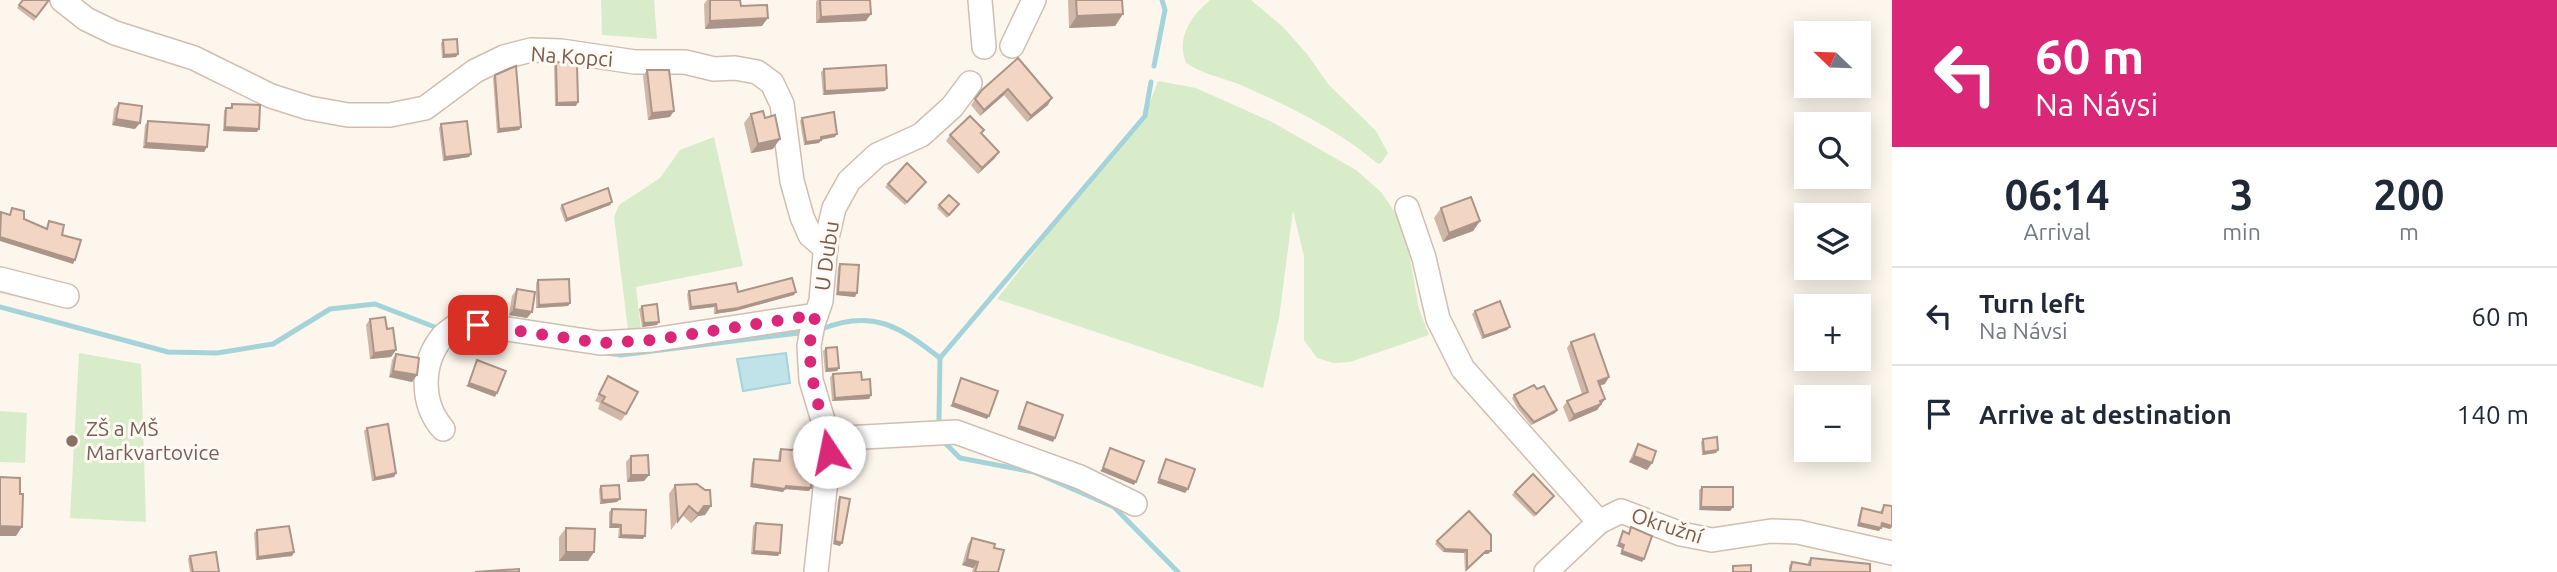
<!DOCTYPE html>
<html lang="en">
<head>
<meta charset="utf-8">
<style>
	body { margin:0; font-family:Ubuntu,sans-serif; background:#f2f2f3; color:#1f2937; height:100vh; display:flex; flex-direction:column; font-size:26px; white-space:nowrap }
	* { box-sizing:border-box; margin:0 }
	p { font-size:23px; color:#747a83 }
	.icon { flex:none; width:38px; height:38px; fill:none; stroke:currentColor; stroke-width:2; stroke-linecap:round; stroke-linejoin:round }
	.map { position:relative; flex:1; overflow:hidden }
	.details { display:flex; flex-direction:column; background:#fff; width:665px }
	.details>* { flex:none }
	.hud { background:#db2777; color:#fff; overflow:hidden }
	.needle { width:46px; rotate:293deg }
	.controls { position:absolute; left:1794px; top:21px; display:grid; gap:14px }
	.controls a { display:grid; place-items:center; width:77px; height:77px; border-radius:0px; background:#fff; box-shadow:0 4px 18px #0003; font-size:35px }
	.pin { position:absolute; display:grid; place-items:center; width:60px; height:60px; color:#fff; margin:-30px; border-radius:14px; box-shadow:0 4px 10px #0006 }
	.me { position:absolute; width:77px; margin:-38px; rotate:349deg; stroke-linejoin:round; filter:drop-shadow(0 0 5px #0008) }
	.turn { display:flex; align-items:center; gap:24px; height:147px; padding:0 28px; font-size:32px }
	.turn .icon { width:91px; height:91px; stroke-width:2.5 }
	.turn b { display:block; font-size:49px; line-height:60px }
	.eta { display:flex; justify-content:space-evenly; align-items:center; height:119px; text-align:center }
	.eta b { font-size:42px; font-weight:700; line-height:49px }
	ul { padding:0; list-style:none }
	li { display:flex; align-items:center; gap:21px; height:98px; padding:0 28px; border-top:2px solid #e0e1e3 }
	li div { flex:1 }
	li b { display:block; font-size:26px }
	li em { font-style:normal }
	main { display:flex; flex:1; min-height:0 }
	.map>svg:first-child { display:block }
</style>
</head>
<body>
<main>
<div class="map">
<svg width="1892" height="572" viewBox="0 0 1892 572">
	<rect width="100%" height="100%" fill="#fdf6ec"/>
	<g fill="#d8ecc9">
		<polygon points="601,0 654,0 657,39 602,35"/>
		<path d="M1210,0H1251L1283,27L1307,54L1328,84L1376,131L1388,153L1381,163L1378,164C1339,130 1288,106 1241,85C1223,78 1202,74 1186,63C1176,38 1191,16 1210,0Z"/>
		<polygon points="1158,81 1196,88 1272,122 1356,170 1381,192 1397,215 1410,258 1419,309 1429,335 1350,362 1333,363 1317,358 1304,340 1304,256 1293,211 1279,318 1263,388 997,299 1048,234 1142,123"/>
		<polygon points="714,137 743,266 636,287 641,329 628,330 614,217 619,205 660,178 680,150"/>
		<polygon points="79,353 141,364 146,522 70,518"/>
		<polygon points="0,411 27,413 25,463 0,462"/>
	</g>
	<polygon fill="#bfe3e8" stroke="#a5d3da" stroke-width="2" points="786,353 790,383 743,391 737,359"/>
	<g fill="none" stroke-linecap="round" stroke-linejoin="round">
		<g stroke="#a5d3da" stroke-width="5">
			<polyline points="1154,66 1165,10 1162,0"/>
			<polyline points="0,307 168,352 217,353 273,344 330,309 375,304 440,329"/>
			<path d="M819,330C872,308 899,326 940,358L939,420L941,428"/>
			<polyline points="606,353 621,355 799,333"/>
			<polyline points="940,358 1145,116 1151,82"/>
			<polyline points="944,437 946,444 960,458 1034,472 1114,507 1178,572"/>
		</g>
		<g stroke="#d1beb0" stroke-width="26">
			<g id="minor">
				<polyline points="62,0 86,19 115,33 194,58 271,96 309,108 348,115 390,115 425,108 475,71 504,57 531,50 561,51 635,62 685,62 714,69 735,68 757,72 772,83 782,104 792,181 802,217 810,235 826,249"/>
				<polyline points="980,0 984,47"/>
				<polyline points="1012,46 1034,0"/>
				<polyline points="1407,208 1424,258 1438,319 1463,369 1599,522"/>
				<polyline points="0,279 67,296"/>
				<path d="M443,429C420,403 421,362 443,336C448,331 455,327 461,322L600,343L652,340L816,315"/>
				<polyline points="827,439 956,432 1080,477 1135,504"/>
				<polyline points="816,572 829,452 825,427 811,380 809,346 813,324 821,301 826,242 834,208 849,181 877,155 921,135 952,107 970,83"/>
				<polyline points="1546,572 1599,522 1621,511 1681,534 1712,540 1771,531 1798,532 1892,553"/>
			</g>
		</g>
		<use href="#minor" stroke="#fff" stroke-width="23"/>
	</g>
	<g fill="#d1b7a8">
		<polygon points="23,0 47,4 34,21 17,8"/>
		<polygon points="707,0 740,0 741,6 762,26 705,29 704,4"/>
		<polygon points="817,0 870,0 866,21 816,23 816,2"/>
		<polygon points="1068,0 1122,0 1123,14 1115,26 1069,28"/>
		<polygon points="443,40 456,57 442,58 441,43"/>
		<polygon points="1018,58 1048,105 1027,122 1004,95 980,116 971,105 982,90"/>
		<polygon points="556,62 576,106 555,106 554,65"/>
		<polygon points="824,69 885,91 823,95 821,72"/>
		<polygon points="647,70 670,117 648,120 643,76"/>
		<polygon points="495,75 521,127 519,130 497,133 493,78"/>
		<polygon points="119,103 135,129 112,125 114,109"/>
		<polygon points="232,104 257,132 223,131 224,111 226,108 230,108"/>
		<polygon points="751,114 773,149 751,153 744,123"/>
		<polygon points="802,118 835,137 821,140 819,143 804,145 800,121"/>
		<polygon points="148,121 207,147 204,152 143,148 145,125"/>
		<polygon points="441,124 471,154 469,157 443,161 439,128"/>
		<polygon points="982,134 995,158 978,174 946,141 950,135"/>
		<polygon points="926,182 905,205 885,187 888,184"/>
		<polygon points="612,202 610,205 565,222 560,208 562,205"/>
		<polygon points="959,204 947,218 937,208 939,205"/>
		<polygon points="1441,208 1480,221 1473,231 1443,242 1434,218"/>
		<polygon points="840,264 855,297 836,295 838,267"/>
		<polygon points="538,280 570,303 568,306 536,308 536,283"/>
		<polygon points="517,289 532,312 527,318 509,315 512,296"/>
		<polygon points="689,291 738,292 794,295 735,311 714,314 714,307 689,310 687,294"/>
		<polygon points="642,306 657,325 642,327 639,309"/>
		<polygon points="1475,311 1510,327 1507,330 1482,339 1472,314"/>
		<polygon points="370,319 387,329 396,350 391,357 370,359 366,325"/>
		<polygon points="1571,342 1605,384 1600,385 1605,399 1597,410 1569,422 1563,407 1567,401 1582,394 1567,348"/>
		<polygon points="826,348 839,368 837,371 825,372 823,351"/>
		<polygon points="396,354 417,375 412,382 389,377 392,360"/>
		<polygon points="833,374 862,380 871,395 869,399 832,401 830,377"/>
		<polygon points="608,376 626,414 621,421 598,409 600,403 595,401"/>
		<polygon points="1514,395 1557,410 1555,413 1531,425 1518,409 1512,398"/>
		<polygon points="367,428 396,473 394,477 372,481 364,431"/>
		<polygon points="1703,439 1716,453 1702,455 1701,442"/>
		<polygon points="1638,444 1652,463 1647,470 1629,462 1634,451"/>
		<polygon points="781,449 809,491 785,489 783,492 750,487 752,463 754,459 778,461 779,452"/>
		<polygon points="631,456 649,475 644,481 627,482 626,462"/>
		<polygon points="675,485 711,506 705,515 698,516 691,523 682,515 671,530 669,494"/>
		<polygon points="601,486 617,502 600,504 599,489"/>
		<polygon points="1702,487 1733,507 1730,511 1699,510 1699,490"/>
		<polygon points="1515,492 1552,499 1534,517 1512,495"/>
		<polygon points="840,497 840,546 833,544 838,500"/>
		<polygon points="1884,505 1890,529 1881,527 1879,531 1857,526 1860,512 1862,508 1880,512"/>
		<polygon points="612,509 643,539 618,538 619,528 609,528 609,512"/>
		<polygon points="756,523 778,556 751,554 753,526"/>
		<polygon points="566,528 594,552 588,561 559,561 559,537"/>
		<polygon points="257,530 294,552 292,556 256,560 254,533"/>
		<polygon points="972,538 998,572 972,572 973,568 962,565 968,544"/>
		<polygon points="1437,541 1491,551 1488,554 1484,554 1465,572 1464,553 1443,552 1435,544"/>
		<polygon points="190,556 219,572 190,572 188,559"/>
		<polygon points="1811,558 1870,572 1789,572 1789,566 1792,562 1808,565 1808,562"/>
	</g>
	<g fill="#aa9588">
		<polygon points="871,14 866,21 816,23 821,17"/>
		<polygon points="1123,14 1115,26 1069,28 1077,16"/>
		<polygon points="768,18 762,26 705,29 710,21"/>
		<polygon points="458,54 456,57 442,58 444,55"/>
		<polygon points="887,88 885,91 823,95 825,91"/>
		<polygon points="1008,89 1004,95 980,116 984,110"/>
		<polygon points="1052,98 1048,105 1027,122 1031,116"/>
		<polygon points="578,102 576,106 555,106 557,103"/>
		<polygon points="674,111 670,117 648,120 652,113"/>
		<polygon points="116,119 140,123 135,129 112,125"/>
		<polygon points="225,127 259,129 257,132 223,131"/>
		<polygon points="521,127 519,130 497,133 499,129"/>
		<polygon points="837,134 835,137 819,140 821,137"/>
		<polygon points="780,139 773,149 751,153 758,144"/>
		<polygon points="821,140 819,143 804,145 806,142"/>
		<polygon points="146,143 207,147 204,152 143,148"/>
		<polygon points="999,152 995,158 978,174 982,168"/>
		<polygon points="471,154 469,157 443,161 445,157"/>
		<polygon points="612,202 610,205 565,222 567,219"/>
		<polygon points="1480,221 1473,231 1443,242 1449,233"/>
		<polygon points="0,237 75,260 73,264 0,241"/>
		<polygon points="796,292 794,295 735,311 714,314 717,311"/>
		<polygon points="838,292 857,293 855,297 836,295"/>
		<polygon points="570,303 568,306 536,308 539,305"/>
		<polygon points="716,304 714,307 689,310 691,307"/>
		<polygon points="514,309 532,312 527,318 509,315"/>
		<polygon points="659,322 657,325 642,327 644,323"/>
		<polygon points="1510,327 1507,330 1482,339 1484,336"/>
		<polygon points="396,350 391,357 370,359 374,353"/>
		<polygon points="839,368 837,371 825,372 827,369"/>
		<polygon points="393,371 417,375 412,382 389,377"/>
		<polygon points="1609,377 1605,384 1594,387 1598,381"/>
		<polygon points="469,383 497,393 495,397 466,386"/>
		<polygon points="871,395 869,399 832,401 835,398"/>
		<polygon points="1605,399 1597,410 1569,422 1574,415"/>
		<polygon points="953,403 989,416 987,419 950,406"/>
		<polygon points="1557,410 1555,413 1531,425 1534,422"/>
		<polygon points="1019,426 1055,438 1053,442 1017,429"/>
		<polygon points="1718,450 1716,453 1702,455 1704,452"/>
		<polygon points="1634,456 1652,463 1647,470 1629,462"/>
		<polygon points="1103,468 1136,482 1134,485 1100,471"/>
		<polygon points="396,473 394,477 372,481 375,478"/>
		<polygon points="631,475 649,475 644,481 627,482"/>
		<polygon points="1159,479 1188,489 1185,493 1157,483"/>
		<polygon points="752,484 786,486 811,488 809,491 785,489 783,492 750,487"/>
		<polygon points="620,499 617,502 600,504 602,500"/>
		<polygon points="704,506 711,506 705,515 698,516 691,523"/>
		<polygon points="1701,507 1733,507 1730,511 1699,510"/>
		<polygon points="1859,523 1881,528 1879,531 1857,526"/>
		<polygon points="1882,523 1892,526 1892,527 1890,529 1880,526"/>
		<polygon points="611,524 621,525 619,528 609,528"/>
		<polygon points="0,526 22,527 16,536 0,536"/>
		<polygon points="621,535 645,536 643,539 618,538"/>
		<polygon points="835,541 842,543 840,546 833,544"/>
		<polygon points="1619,543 1624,545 1622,548 1616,546"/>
		<polygon points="1445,549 1467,550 1464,553 1443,552"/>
		<polygon points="754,551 780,553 778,556 751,554"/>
		<polygon points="1486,551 1491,551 1488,554 1484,554 1465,572"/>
		<polygon points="1622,551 1644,559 1642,562 1620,554"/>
		<polygon points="294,552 292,556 256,560 258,557"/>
		<polygon points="566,552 594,552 588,561 559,561"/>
		<polygon points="967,559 978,562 973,568 962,565"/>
	</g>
	<g fill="#f3d5c3" stroke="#aa9588" stroke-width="2">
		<polygon points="23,0 49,0 36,17 19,5"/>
		<polygon points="710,0 740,0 741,6 767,5 768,18 710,21"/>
		<polygon points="820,0 870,0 871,14 821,17"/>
		<polygon points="1076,0 1122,0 1123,14 1077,16"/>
		<polygon points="457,39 458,54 444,55 443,40"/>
		<polygon points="1018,58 1052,98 1031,116 1008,89 984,110 975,99 982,90"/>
		<polygon points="556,62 577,64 578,102 557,103"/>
		<polygon points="886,65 887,88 825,91 824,69"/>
		<polygon points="516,66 521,127 499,129 495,75"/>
		<polygon points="647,70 669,70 674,111 652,113"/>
		<polygon points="119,103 142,106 140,123 116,119"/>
		<polygon points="232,104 260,105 259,129 225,127 226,108 232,108"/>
		<polygon points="763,111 765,118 775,115 780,139 758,144 751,114"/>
		<polygon points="834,112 837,134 821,137 821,140 806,142 802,118"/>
		<polygon points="970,116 984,130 981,133 999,152 982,168 950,135"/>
		<polygon points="148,121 209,125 207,147 146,143"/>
		<polygon points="467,121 471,154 445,157 441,124"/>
		<polygon points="907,163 926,182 907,202 888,184"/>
		<polygon points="608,188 612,202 567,219 562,205"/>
		<polygon points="949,195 959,204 949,215 939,205"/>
		<polygon points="1471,197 1480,221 1449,233 1441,208"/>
		<polygon points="12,208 24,211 24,219 47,229 49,221 64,225 62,235 81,240 75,260 0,237 1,212 10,215"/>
		<polygon points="840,264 859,265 857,293 838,292"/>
		<polygon points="792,278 796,292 738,308 717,311 716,304 691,307 689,291 736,283 738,292"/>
		<polygon points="569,279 570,303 539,305 538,280"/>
		<polygon points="517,289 535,292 532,312 514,309"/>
		<polygon points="1500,301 1510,327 1484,336 1475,311"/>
		<polygon points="657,304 659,322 644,323 642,306"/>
		<polygon points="385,317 387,329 393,328 396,350 374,353 370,319"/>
		<polygon points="1594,334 1609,377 1598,381 1605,399 1600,401 1601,404 1574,415 1567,401 1588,392 1571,342"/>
		<polygon points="837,347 839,368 827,369 826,348"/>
		<polygon points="396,354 419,358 417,375 393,371"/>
		<polygon points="477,360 506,371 497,393 469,383"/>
		<polygon points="861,372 862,380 870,379 871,395 835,398 833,374"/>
		<polygon points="608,376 638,392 626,414 602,402 605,397 599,394"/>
		<polygon points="961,378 998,391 989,416 953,403"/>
		<polygon points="1534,385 1537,389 1544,386 1557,410 1534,422 1520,406 1514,395"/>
		<polygon points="1027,402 1063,415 1055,438 1019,426"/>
		<polygon points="388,424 396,473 375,478 367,428"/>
		<polygon points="1717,437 1718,450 1704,452 1703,439"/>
		<polygon points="1638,444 1656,451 1652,463 1634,456"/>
		<polygon points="798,446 815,447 811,488 786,486 785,489 752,484 754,459 780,461 781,449 792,450"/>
		<polygon points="1110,448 1144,461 1136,482 1103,468"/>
		<polygon points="648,455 649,475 631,475 631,456"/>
		<polygon points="1166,459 1195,469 1188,489 1159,479"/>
		<polygon points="1533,474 1554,496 1536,514 1515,492"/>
		<polygon points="0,477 20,478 20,494 23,494 22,527 0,526"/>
		<polygon points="697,484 705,490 710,490 711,506 704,506 698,514 689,506 678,521 675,485"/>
		<polygon points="619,485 620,499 602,500 601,486"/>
		<polygon points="1702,487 1733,487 1733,507 1701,507"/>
		<polygon points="840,497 850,499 842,543 835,541"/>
		<polygon points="1884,505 1892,506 1892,526 1882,523 1881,528 1859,523 1862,508 1882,513"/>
		<polygon points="612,509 646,510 645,536 621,535 621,525 611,524"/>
		<polygon points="1469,511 1491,535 1491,551 1486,551 1467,569 1467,550 1445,549 1437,541"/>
		<polygon points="756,523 782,525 780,553 754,551"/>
		<polygon points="289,526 294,552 258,557 257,530"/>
		<polygon points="1631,527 1652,536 1644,559 1622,551 1624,545 1619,543 1623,531 1629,534"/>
		<polygon points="566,528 595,529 594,552 566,552"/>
		<polygon points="972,538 995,544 994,548 1004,550 998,572 975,572 978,562 967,559"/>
		<polygon points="216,552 219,572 193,572 190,556"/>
		<polygon points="1811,558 1870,564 1870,572 1790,572 1792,562 1810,565"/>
		<polygon points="1751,565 1751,572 1733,572 1733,566"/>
		<polygon points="519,569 519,572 475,572"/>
	</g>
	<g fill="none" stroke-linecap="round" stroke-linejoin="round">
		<path stroke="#db2777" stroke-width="12" stroke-dasharray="0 21.6" d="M478,325L600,343L652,340L816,315C799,361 822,406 829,452"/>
	</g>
	<circle fill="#8d6e63" stroke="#fffaf3" stroke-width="2.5" cx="72" cy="441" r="7"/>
	<g text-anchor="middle" stroke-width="6" stroke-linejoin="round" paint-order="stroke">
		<g font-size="21" fill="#7a5c4d" stroke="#fffaf3">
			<text transform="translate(572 57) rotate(4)" y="7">Na Kopci</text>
			<text transform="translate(827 256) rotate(-82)" y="7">U Dubu</text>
			<text transform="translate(1667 526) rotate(18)" y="7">Okružní</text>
		</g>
		<g font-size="21" fill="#785e54" stroke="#fffaf3" text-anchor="start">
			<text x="86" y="436">ZŠ a MŠ<tspan x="86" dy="24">Markvartovice</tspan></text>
		</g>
	</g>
</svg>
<div class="controls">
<a><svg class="needle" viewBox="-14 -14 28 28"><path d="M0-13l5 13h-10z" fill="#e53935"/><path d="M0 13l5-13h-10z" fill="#747a83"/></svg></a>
<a><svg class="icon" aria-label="search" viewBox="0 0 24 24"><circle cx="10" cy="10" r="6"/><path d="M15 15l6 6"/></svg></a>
<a><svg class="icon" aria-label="layers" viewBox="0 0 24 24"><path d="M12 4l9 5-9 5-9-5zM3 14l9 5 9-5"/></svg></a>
<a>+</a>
<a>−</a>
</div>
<div class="pin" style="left:478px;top:325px;background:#d93025"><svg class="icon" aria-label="arrive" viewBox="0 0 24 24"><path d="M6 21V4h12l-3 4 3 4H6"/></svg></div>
<svg class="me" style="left:829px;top:452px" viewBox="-20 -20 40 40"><circle r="19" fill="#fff"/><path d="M0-13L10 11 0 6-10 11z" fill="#db2777"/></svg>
</div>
<section class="details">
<div class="hud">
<div class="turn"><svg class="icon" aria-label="left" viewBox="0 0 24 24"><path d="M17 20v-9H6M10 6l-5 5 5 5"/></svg><div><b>60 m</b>Na Návsi</div></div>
</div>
<div class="eta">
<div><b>06:14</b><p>Arrival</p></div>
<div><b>3</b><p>min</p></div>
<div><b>200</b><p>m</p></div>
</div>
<ul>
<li><svg class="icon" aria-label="left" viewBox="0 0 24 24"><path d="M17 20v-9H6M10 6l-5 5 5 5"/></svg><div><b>Turn left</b><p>Na Návsi</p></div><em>60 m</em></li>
<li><svg class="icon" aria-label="arrive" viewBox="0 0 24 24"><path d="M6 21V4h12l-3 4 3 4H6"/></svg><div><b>Arrive at destination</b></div><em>140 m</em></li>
</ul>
</section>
</main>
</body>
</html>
